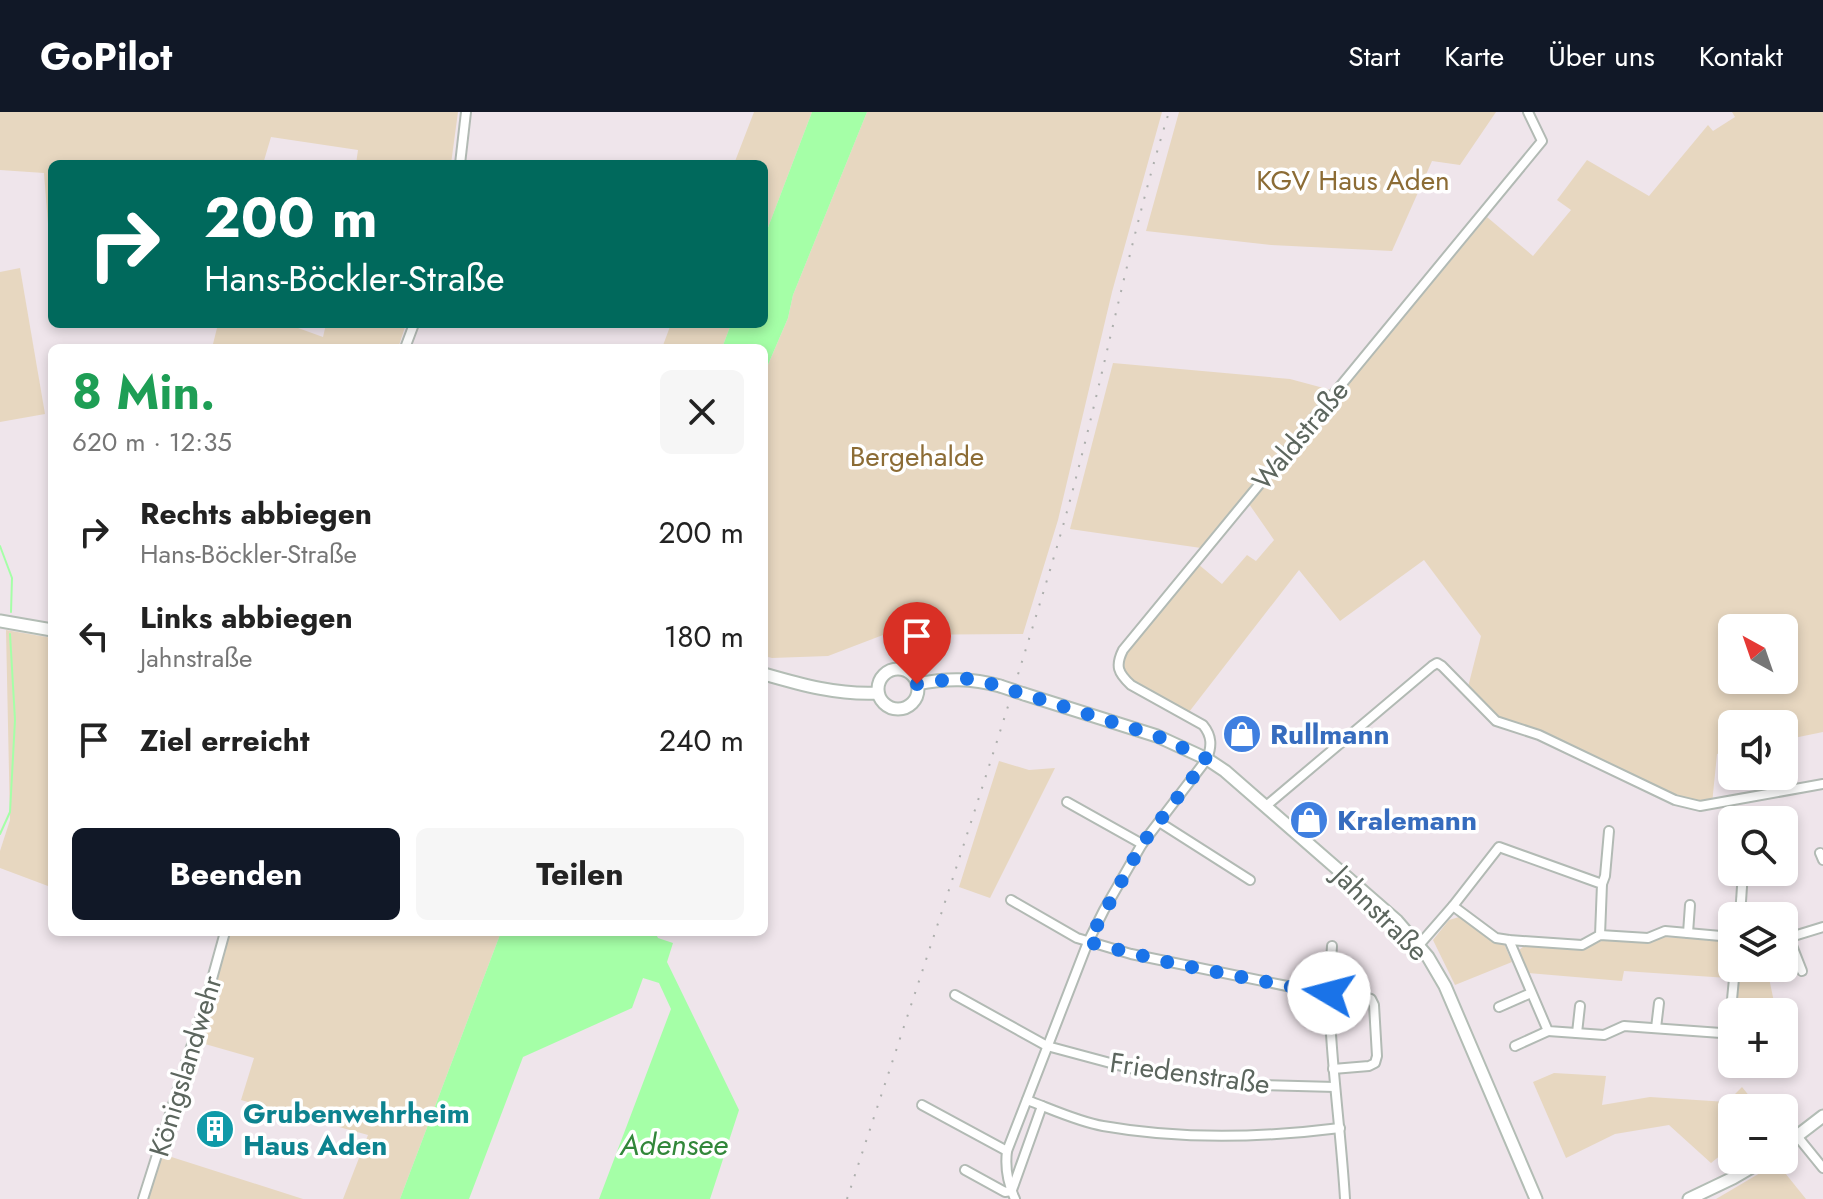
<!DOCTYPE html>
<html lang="de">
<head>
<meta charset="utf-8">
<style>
	body { margin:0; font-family:Jost,sans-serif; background:#f6f6f6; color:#222; height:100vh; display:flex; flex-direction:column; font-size:30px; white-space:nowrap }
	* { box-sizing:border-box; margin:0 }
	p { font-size:26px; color:#767676 }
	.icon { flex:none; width:44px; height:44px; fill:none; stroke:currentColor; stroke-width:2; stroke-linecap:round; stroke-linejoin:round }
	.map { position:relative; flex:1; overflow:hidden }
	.side { position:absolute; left:48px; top:232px; width:720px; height:592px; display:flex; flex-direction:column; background:#fff; border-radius:12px; box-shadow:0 4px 12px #0003 }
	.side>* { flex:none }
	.top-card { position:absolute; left:48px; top:48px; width:720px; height:168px; border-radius:12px; box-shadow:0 4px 12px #0003; background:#00695c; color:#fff; overflow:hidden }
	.needle { width:52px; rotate:320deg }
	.controls { position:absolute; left:1718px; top:502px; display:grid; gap:16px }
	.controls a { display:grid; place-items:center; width:80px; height:80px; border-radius:12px; background:#fff; box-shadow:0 4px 12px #0003; font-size:40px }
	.pin { position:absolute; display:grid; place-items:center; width:68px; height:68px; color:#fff; margin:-82px -34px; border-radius:50% 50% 50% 0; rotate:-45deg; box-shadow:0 0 8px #0007 }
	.pin .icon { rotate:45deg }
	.me { position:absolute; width:88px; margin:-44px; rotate:278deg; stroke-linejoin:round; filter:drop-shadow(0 0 6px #0008) }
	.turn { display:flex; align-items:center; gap:28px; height:168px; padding:0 24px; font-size:36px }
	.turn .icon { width:104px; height:104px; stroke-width:2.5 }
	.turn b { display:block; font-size:56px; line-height:68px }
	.round { display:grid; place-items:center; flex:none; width:84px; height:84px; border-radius:12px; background:#f6f6f6 }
	.head { display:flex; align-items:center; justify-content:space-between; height:136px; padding:0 24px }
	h1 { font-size:48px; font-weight:700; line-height:60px; color:#1e9e55 }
	.button { display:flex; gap:16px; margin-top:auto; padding:16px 24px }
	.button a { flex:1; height:92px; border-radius:12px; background:#111827; color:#fff; font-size:32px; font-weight:700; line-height:92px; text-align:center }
	.button a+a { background:#f6f6f6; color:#222 }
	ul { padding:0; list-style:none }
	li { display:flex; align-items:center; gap:24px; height:104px; padding:0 24px }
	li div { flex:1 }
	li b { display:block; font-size:30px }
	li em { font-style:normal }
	header { display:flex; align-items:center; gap:48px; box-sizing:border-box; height:112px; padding:0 40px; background:#111827; color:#fff }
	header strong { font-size:38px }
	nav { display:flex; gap:44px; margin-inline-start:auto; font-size:28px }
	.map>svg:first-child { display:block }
</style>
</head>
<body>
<header>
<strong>GoPilot</strong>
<nav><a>Start</a><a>Karte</a><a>Über uns</a><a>Kontakt</a></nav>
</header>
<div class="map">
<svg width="1823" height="1087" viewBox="0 0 1823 1087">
	<rect width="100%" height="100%" fill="#efe5eb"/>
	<g fill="#e7d7c0" fill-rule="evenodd">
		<polygon points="0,0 458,0 451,52 356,52 358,38 271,25 263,52 52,52 52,113 48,112 44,61 0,58"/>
		<polygon points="754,0 812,0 764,126 764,52 734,52"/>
		<polygon points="867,0 1162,0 1112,180 1058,408 1023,522 883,523 828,544 772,546 764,544 764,262 788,206 793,183"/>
		<polygon points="1179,0 1496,0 1460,53 1432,49 1392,139 1271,133 1146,119"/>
		<path d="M1732,0H1823V620L1784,628V612H1732V639L1717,642L1712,692L1675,688L1620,657L1546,623L1496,604L1468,575L1481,524L1424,448L1340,509L1299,458L1189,600L1130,566L1124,556L1125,544L1198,452L1222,472L1247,443L1256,449L1274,428L1249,392L1487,105L1533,144L1571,98L1557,88L1587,48L1649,84L1708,13L1713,19L1735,5ZM1732,516H1784V568H1732Z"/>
		<polygon points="20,156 45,302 0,310 0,160"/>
		<polygon points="218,212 287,212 323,225 326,212 406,212 398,236 212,236"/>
		<polygon points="671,212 731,212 722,236 662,236"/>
		<polygon points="1113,251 1290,267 1331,278 1201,436 1070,417"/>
		<polygon points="6,518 52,526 52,757 48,774 0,756 0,739 10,708"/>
		<polygon points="999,649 1029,658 1055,656 990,786 959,775"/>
		<polygon points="1459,805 1490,828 1504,832 1512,850 1455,873 1433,828 1449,808"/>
		<polygon points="224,820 501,820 400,1087 343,1087 368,1023 241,988 254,946 191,928"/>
		<polygon points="1663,825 1731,829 1728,866 1624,859 1622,869 1528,861 1517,840 1525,833 1585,836 1604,828 1645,831"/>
		<polygon points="1739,856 1767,856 1776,900 1734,900"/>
		<polygon points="1554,961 1606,964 1602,993 1650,985 1727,990 1742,975 1759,996 1732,996 1732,1034 1711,1051 1669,1013 1615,1022 1566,1046 1533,970"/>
		<polygon points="159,1041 303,1087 147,1087"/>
		<polygon points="1777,1051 1806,1087 1716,1087"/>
	</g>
	<g fill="#a5ffa7">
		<polygon points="812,0 867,0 793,183 788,206 764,262 764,236 722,236 731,212 764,212 764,126"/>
		<polygon points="501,820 655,820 658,826 673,831 667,850 739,998 710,1087 599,1087 671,897 659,871 643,866 632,896 523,945 469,1087 400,1087"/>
	</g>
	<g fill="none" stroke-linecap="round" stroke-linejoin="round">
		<g stroke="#a5ffa7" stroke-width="2">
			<polyline points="0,434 12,466 11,500"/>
			<polyline points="0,722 10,700 15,608 10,522"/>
		</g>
		<g stroke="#b2bab4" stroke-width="12">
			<g id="street">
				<polyline points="460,52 466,0"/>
				<polyline points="405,236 414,212"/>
				<polyline points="1067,690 1142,732"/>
				<polyline points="1266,694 1432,554 1437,551 1442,554 1496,609 1539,623 1675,688 1700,694 1823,672"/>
				<polyline points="1159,710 1250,768"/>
				<polyline points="1820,741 1823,748"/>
				<polyline points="1602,772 1605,764 1609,719"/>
				<polyline points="1011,788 1077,826 1131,842 1287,874 1365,885 1371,887 1374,893 1377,944 1375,951 1369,954 1333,957"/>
				<polyline points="1740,804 1743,760"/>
				<polyline points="1688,821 1690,793"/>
				<polyline points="1600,823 1602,772 1499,735 1453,794 1496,826 1509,828 1582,833 1600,823 1648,826 1665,819 1732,825"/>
				<polyline points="1789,826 1802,859"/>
				<polyline points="1784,827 1823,815"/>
				<polyline points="1509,828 1548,919 1604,923 1624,914 1721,921 1726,919 1731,898 1735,856"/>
				<polyline points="1419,833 1453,794"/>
				<path d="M1332,834C1331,851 1329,867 1329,884C1331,952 1341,1019 1345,1087"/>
				<polyline points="955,883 1047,934 1129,956 1216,970 1260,973 1335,975"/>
				<polyline points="1499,895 1531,881"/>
				<polyline points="1656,916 1659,891"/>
				<polyline points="1577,921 1580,894"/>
				<polyline points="1515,934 1548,919"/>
				<path d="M1027,988C1051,997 1079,1010 1103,1014C1182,1028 1261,1026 1340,1016"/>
				<polyline points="922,993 1007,1039"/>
				<polyline points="1797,1024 1823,1056"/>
				<polyline points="965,1058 1005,1080 1012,1079"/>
				<polyline points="1012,1078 1042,994"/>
				<polyline points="143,1087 207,885 225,820"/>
				<path d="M1015,1087C1008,1072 1005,1055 1007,1039L1088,830L1104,798L1142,732L1207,647C1212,634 1212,624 1203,613L1131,573C1118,561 1115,554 1123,538L1542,29L1528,0"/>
			</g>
		</g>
		<g stroke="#b3bdb5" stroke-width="15">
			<g id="secondary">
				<polyline points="0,509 52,518"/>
				<circle cx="898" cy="577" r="20"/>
				<path d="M764,562C802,573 838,583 878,581"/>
				<path d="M917,572C947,566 971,566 1000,574"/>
				<polyline points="1024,582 1157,624 1207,647 1225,659 1397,809 1428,845 1445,874 1536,1087"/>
				<polyline points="1784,1034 1823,1004"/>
				<polyline points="1689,1087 1733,1066 1764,1048"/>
			</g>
		</g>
		<use href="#street" stroke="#fff" stroke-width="8"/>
		<use href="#secondary" stroke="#fff" stroke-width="11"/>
		<path stroke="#adafad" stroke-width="2" stroke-dasharray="2 10" stroke-linecap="butt" d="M847,1087C918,871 991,656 1056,438C1099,293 1124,144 1169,0"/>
		<g stroke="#b3bdb5" stroke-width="15" stroke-linecap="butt">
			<polyline id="secondary-bridge" points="1000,574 1024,582"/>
		</g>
		<use href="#secondary-bridge" stroke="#fff" stroke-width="11"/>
	</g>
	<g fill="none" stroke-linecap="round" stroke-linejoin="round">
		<polyline stroke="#1a73e8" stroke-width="14" stroke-dasharray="0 25.2" points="917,572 959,566 979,568 1157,624 1207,647 1142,732 1088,830 1171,851 1287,874 1329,881"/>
	</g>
	<defs>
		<g id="shop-disc" transform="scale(2)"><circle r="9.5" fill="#3f7fe0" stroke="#fff"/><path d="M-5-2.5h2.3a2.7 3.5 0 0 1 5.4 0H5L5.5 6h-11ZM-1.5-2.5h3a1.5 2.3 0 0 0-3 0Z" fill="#fff"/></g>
		<g id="building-disc" transform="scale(2)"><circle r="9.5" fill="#0f9aa8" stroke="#fff"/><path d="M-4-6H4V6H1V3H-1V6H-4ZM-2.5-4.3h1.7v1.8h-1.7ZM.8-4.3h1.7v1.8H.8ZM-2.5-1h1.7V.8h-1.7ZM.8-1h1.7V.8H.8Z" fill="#fff"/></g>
	</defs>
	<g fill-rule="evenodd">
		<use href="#shop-disc" x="1242" y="622"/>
		<use href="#shop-disc" x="1309" y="708"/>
		<use href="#building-disc" x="215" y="1017"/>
	</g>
	<g text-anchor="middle" stroke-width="7" stroke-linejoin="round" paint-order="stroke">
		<g font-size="28" fill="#8c6c35" stroke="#fff">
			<text x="1353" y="78">KGV Haus Aden</text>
			<text x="917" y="354">Bergehalde</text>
		</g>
		<g font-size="28" fill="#5c665e" stroke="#fff">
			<text transform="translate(1300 323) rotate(-50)" y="10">Waldstraße</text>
			<text transform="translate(1381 801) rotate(45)" y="10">Jahnstraße</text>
			<text transform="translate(185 954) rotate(-73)" y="10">Königslandwehr</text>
			<text transform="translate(1190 961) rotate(8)" y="10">Friedenstraße</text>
		</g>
		<g font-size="28" font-weight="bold" fill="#366cbe" stroke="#fff" text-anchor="start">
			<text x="1270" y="632">Rullmann</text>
			<text x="1337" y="718">Kralemann</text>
		</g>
		<g font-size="28" font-weight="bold" fill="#0d838f" stroke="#fff" text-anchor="start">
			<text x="243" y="1011">Grubenwehrheim<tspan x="243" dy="32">Haus Aden</tspan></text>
		</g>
		<g font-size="30" font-style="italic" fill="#32873a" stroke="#fff">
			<text x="674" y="1043">Adensee</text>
		</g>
	</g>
</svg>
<div class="controls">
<a><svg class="needle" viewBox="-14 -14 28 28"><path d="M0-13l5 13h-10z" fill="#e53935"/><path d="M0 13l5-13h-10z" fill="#767676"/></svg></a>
<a><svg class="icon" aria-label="sound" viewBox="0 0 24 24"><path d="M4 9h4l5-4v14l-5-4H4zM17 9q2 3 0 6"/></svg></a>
<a><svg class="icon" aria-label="search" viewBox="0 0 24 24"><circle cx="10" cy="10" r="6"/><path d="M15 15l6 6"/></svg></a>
<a><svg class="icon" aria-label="layers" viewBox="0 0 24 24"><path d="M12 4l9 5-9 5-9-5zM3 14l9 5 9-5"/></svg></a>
<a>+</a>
<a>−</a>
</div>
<div class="pin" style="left:917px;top:572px;background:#d93025"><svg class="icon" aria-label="arrive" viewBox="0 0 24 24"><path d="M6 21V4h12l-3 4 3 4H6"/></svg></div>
<svg class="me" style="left:1329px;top:881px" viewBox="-20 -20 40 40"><circle r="19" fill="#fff"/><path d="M0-13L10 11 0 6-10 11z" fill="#1a73e8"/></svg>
<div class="top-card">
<div class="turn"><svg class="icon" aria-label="right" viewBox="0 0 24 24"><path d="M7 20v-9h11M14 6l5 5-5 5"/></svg><div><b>200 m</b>Hans-Böckler-Straße</div></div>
</div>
<section class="side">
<div class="head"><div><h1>8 Min.</h1><p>620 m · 12:35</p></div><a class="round"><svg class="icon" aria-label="close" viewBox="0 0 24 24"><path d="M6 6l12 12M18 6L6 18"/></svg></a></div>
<ul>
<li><svg class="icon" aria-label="right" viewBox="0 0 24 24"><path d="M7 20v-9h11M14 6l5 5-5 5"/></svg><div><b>Rechts abbiegen</b><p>Hans-Böckler-Straße</p></div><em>200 m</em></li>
<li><svg class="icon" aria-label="left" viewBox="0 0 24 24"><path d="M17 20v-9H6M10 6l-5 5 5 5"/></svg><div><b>Links abbiegen</b><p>Jahnstraße</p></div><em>180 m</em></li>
<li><svg class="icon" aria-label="arrive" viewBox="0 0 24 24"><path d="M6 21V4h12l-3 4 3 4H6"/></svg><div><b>Ziel erreicht</b></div><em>240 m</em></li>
</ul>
<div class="button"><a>Beenden</a><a>Teilen</a></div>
</section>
</div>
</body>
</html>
